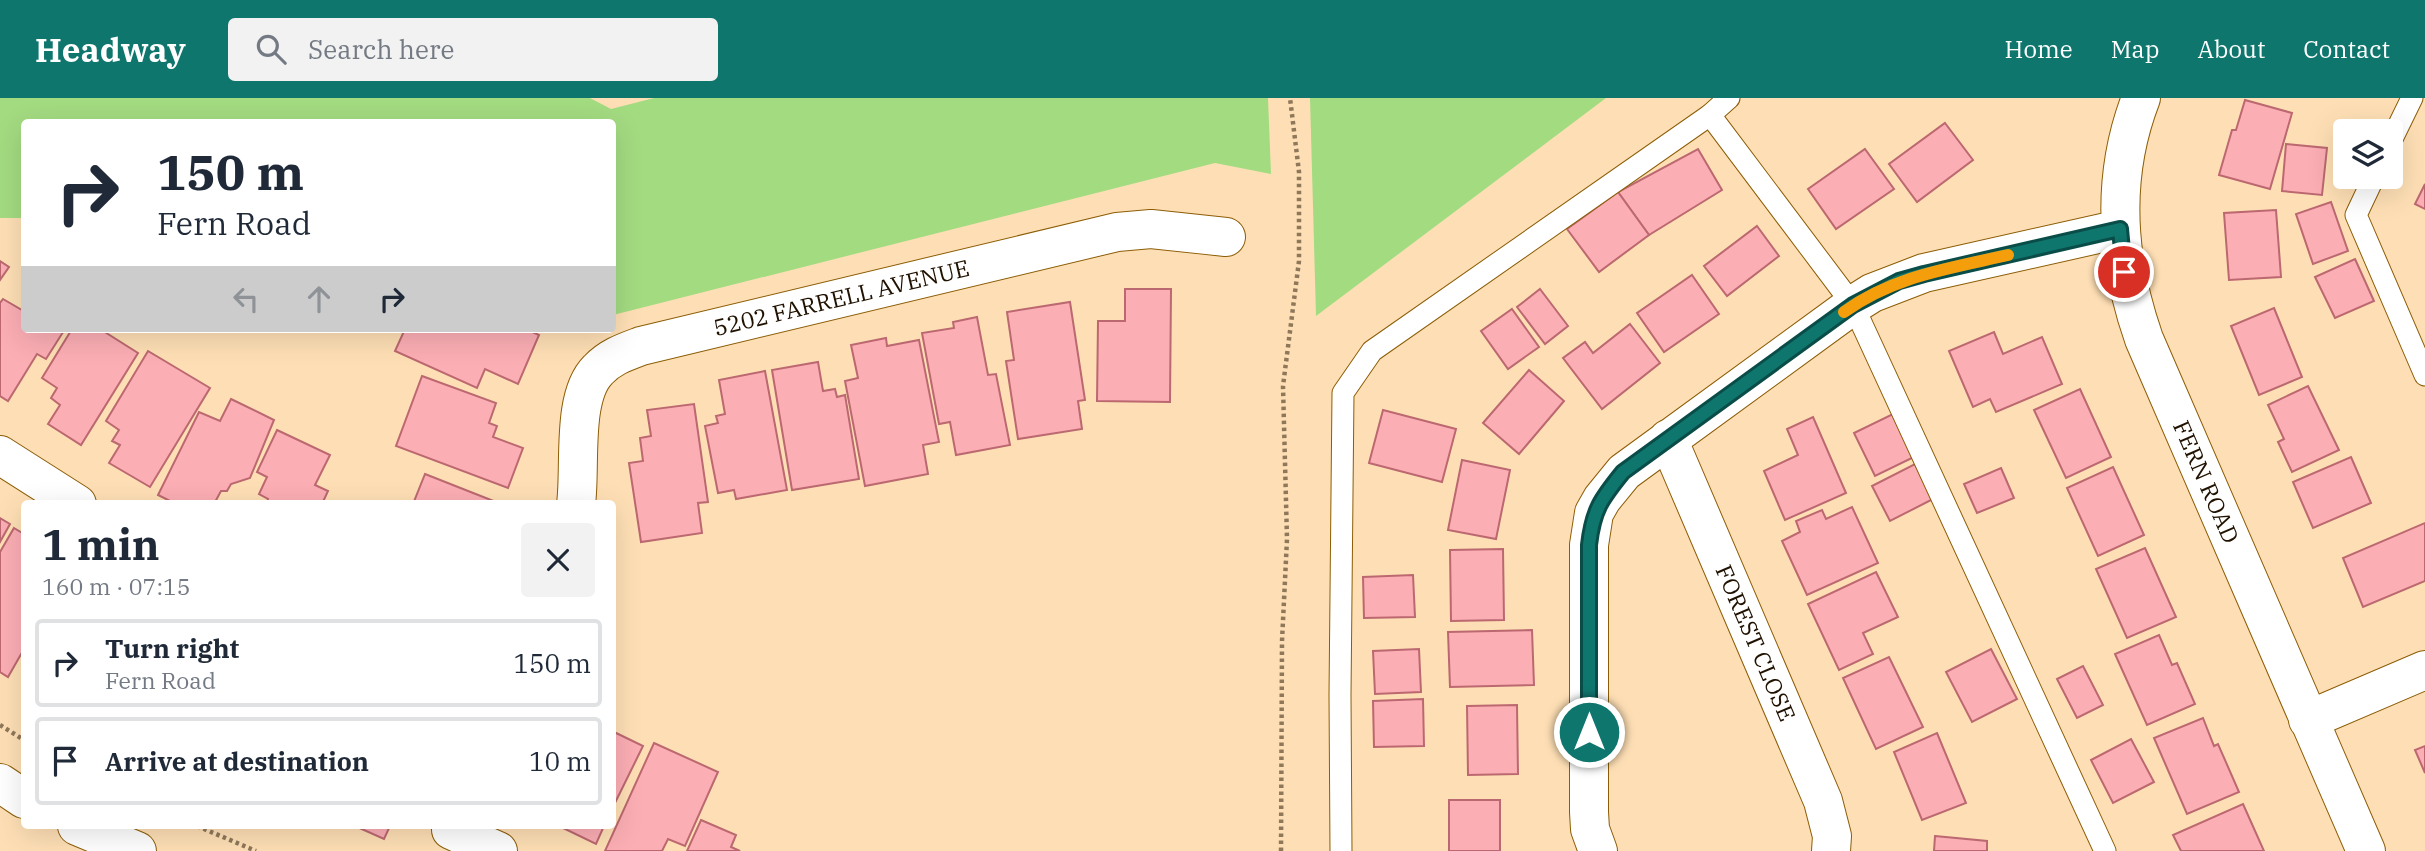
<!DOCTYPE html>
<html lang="en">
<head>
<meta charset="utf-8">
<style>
	body { margin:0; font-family:"IBM Plex Serif",serif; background:#f2f2f3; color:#1f2937; height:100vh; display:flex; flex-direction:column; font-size:26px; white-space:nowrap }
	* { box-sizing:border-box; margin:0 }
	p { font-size:23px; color:#747a83 }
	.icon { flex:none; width:38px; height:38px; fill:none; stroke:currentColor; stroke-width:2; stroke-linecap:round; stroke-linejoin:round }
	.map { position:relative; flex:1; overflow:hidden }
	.side { position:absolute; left:21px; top:402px; width:595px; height:329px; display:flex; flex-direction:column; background:#fff; border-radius:7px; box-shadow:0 7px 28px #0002 }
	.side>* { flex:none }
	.guide { position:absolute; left:21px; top:21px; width:595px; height:214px; border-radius:7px; box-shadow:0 7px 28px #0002; background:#fff; color:#1f2937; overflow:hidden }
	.buttons { position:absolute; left:2333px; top:21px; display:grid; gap:14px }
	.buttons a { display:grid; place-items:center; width:70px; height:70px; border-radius:7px; background:#fff; box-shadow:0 7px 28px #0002; font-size:35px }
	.pin { position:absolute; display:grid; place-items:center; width:60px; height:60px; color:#fff; margin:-30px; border:4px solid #fff; border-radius:50%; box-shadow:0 2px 7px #0007 }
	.me { position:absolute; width:77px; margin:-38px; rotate:0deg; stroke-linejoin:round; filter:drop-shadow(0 0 5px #0008) }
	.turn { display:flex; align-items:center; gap:24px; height:147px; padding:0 21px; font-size:32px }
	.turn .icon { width:91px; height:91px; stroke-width:2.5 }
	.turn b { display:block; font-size:49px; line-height:60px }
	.lanes { display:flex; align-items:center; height:66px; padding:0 21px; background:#0003; justify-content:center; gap:35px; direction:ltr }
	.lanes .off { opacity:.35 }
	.round { display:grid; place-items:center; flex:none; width:74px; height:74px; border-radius:7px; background:#f2f2f3 }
	.headline { display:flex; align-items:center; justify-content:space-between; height:119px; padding:0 21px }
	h1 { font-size:42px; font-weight:700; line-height:52px }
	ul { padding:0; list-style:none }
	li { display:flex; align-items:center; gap:21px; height:88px; margin:0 14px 10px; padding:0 7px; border:4px solid #e0e1e3; border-radius:7px }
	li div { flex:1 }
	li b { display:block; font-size:26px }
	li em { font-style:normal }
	header { display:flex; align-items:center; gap:42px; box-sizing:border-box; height:98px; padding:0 35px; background:#0f766e; color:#fff }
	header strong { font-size:33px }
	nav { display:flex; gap:38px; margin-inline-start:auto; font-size:24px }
	.search { width:490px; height:63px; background:#f2f2f3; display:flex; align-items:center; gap:18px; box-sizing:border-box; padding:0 24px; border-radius:7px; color:#747a83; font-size:26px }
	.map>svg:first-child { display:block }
</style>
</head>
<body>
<header>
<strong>Headway</strong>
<div class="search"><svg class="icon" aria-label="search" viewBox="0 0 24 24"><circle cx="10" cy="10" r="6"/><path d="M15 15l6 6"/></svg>Search here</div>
<nav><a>Home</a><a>Map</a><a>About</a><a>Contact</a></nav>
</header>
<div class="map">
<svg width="2425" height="753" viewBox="0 0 2425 753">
	<rect width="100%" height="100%" fill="#fedfb5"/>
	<g fill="#a3db81">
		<polygon points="0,0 590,0 611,11 654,0 1268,0 1271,76 1215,65 613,217 612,24 24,24 24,120 0,120"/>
		<polygon points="1310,0 1606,0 1316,218"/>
	</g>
	<g fill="#fbaeb4" stroke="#bc6870" stroke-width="2">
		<polygon points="2245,2 2292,15 2270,91 2219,77 2232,32 2236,32"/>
		<polygon points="1945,25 1973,62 1917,104 1889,66"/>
		<polygon points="2286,46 2327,50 2322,97 2282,93"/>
		<polygon points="1698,51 1722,92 1649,137 1618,94"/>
		<polygon points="1865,51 1894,91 1836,131 1808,91"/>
		<polygon points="2425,86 2425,111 2415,106"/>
		<polygon points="1618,94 1649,137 1599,174 1567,131"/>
		<polygon points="2331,104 2348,153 2313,166 2296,116"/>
		<polygon points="2276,112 2281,179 2229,182 2224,115"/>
		<polygon points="1757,128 1779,158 1727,198 1704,168"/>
		<polygon points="2355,161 2374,203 2335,220 2315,179"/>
		<polygon points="0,163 9,169 0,182"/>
		<polygon points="1692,177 1719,216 1664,254 1637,215"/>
		<polygon points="1125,191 1171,191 1170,304 1097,303 1098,223 1125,223"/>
		<polygon points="1540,191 1568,228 1545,246 1517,209"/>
		<polygon points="3,201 22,212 24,207 24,231 65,231 46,261 37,256 8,303 0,298 0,205"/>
		<polygon points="1070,204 1085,302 1078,303 1082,331 1018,341 1006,263 1014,262 1007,214"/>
		<polygon points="2274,210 2302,279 2259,297 2231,228"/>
		<polygon points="1512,211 1539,249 1508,271 1481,233"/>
		<polygon points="977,219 988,277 996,276 1010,347 956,357 950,324 939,326 922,235 954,230 953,224"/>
		<polygon points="1630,226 1660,265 1602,311 1563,260 1585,244 1593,255"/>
		<polygon points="72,231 100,231 138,255 81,347 48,326 60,307 51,300 57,290 42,280"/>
		<polygon points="405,231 526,231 539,237 518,286 485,271 477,290 395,253"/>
		<polygon points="1994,234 2003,256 2042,239 2062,286 1996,314 1990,301 1973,309 1949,253"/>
		<polygon points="886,240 887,248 919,242 939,344 923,347 928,376 865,388 845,283 858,280 851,247"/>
		<polygon points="148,253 210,290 150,389 109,365 120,347 112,343 119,332 106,323"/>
		<polygon points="818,264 823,293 835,291 837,299 845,297 859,381 792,392 772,272"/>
		<polygon points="1529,272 1564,303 1519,356 1483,325"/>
		<polygon points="765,273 787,392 736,401 734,392 718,395 705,328 718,325 716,318 725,316 719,282"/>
		<polygon points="422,278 496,305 489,325 497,328 493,339 523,350 508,390 396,348"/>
		<polygon points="2308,288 2339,352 2292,374 2278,344 2284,341 2268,307"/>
		<polygon points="2080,291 2111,359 2066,380 2034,312"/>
		<polygon points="231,301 274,322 250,380 231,386 227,393 221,393 214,406 176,406 158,397 199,314 220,323"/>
		<polygon points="694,306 708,404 698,405 702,435 641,444 629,365 643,363 640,340 651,338 647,312"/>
		<polygon points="1383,312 1456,331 1442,384 1369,365"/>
		<polygon points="1895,315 1916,358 1875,378 1854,335"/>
		<polygon points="1813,319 1846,395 1785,422 1764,373 1798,357 1787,331"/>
		<polygon points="277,332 330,357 315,387 328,393 322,406 266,406 268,401 259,396 267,379 257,374"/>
		<polygon points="2351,359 2371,405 2313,430 2293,384"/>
		<polygon points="1462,362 1510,372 1496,441 1448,432"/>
		<polygon points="1915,366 1933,401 1890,423 1872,388"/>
		<polygon points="2113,369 2144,437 2098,458 2067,390"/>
		<polygon points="2001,370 2014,400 1977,415 1964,386"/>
		<polygon points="425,376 496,404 496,406 413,406"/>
		<polygon points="1852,409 1878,465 1807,497 1782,443 1800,434 1796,423 1822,412 1826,421"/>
		<polygon points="0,420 10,426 0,444"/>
		<polygon points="2425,425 2425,483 2363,509 2343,460"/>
		<polygon points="14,430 24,436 24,551 8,579 0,574 0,454"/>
		<polygon points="2145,450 2176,519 2127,540 2096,471"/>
		<polygon points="1503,451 1504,522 1451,523 1450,452"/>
		<polygon points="1876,474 1898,519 1863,535 1873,556 1839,572 1808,506"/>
		<polygon points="1413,477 1415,519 1364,520 1363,479"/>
		<polygon points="1532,532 1534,587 1450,589 1448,534"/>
		<polygon points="2159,537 2172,567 2177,565 2195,606 2147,627 2115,556"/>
		<polygon points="1419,551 1421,594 1375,596 1373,553"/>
		<polygon points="1991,551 2017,601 1972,624 1946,574"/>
		<polygon points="1889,559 1923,629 1876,651 1843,580"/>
		<polygon points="2083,568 2103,607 2077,620 2057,581"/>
		<polygon points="1423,601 1424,648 1374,649 1373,603"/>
		<polygon points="1517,607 1518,676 1468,677 1467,608"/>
		<polygon points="2203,620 2214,648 2218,646 2239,694 2187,716 2154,640"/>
		<polygon points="612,633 643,648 612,711"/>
		<polygon points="1937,635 1966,705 1922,722 1894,654"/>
		<polygon points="2131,641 2154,684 2113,705 2091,662"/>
		<polygon points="654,645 718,674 685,748 668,741 662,753 605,753"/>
		<polygon points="2425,648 2425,675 2415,652"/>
		<rect x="1449" y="702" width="51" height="51"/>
		<polygon points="2243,706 2264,753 2181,753 2173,737"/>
		<polygon points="701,722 736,737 731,749 740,753 687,753"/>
		<polygon points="355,728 390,728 384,741"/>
		<polygon points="559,728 604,728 596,746"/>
		<polygon points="1935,738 1987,743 1987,753 1934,753"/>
	</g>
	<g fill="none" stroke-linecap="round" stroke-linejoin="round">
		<g stroke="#8c5d06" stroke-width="23">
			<g id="service">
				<polyline points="1710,17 1853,207 2105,753"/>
				<polyline points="2390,45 2412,0"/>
				<polyline points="2374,79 2356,117 2425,277"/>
				<polyline points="1341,753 1340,597 1343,295 1372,253 1710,17 1729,0"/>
			</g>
		</g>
		<g stroke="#8c5d06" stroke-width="40">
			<g id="minor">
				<path id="s1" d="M2141,0C2110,80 2116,161 2144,241L2366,753"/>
				<path id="s2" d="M1668,341L1823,703L1832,738L1831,753"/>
				<polyline points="0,357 77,406"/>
				<path id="s3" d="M576,406C581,369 571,299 598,272C610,259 625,254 641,248L1117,134L1151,131L1226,139"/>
				<polyline points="2308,622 2425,572"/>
				<polyline points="451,732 498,753"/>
				<polyline points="1598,753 1590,731 1589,714 1589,447 1594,415 1602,401 1624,374 1853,207 1872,195 1924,175 2120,131"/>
			</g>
		</g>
		<g stroke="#8c5d06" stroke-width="40">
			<g id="tertiary">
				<polyline points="0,685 24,701"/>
				<polyline points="77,728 137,753"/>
			</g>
		</g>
		<g stroke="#8f785a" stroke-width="4.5" stroke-dasharray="3.5 3.5" stroke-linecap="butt">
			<polyline points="0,627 24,642"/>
			<polyline points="197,728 256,753"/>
			<polyline points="1281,753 1282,543 1287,441 1283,288 1299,163 1299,74 1290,0"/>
		</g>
		<use href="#service" stroke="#fff" stroke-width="21"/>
		<use href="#minor" stroke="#fff" stroke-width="38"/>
		<use href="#tertiary" stroke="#fff" stroke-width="38"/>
	</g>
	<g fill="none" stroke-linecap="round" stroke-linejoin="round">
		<g stroke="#0a4d48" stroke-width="18">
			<path id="route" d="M1589,634V447C1593,412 1601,401 1623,374L1853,207L1899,183L1924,176L2120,131L2124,174"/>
		</g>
		<use href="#route" stroke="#0f766e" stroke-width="12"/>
		<path stroke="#f59e0b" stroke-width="12" d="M1844,214C1893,178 1951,170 2008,157"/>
	</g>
	<g text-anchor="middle" stroke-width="7" stroke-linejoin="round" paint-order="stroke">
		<g font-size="23" fill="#201100" stroke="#faf0e2">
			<text dy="8" stroke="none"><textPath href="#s3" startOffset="394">5202 FARRELL AVENUE</textPath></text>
			<text dy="8" stroke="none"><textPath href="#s1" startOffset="402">FERN ROAD</textPath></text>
			<text dy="8" stroke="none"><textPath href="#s2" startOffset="222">FOREST CLOSE</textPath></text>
		</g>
	</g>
</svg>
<div class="buttons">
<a><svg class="icon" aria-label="layers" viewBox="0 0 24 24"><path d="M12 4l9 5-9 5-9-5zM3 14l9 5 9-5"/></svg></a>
</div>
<div class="pin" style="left:2124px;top:174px;background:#d93025"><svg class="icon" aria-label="arrive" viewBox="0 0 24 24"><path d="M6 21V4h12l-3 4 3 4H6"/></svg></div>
<svg class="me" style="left:1589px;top:634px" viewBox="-20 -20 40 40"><circle r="17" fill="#0f766e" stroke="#fff" stroke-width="3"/><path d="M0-11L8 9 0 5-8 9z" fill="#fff"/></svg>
<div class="guide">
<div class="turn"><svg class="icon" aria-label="right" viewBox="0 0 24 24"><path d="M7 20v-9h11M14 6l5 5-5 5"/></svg><div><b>150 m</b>Fern Road</div></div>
<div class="lanes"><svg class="icon off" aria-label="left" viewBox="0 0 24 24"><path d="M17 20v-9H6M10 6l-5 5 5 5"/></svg><svg class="icon off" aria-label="ahead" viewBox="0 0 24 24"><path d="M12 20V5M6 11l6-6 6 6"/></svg><svg class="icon" aria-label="right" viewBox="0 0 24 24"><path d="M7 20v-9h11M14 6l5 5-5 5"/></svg></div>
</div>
<section class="side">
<div class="headline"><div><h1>1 min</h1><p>160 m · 07:15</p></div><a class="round"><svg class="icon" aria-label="close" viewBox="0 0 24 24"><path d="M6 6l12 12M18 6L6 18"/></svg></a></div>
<ul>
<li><svg class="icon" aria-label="right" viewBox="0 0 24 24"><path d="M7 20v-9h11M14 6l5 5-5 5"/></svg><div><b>Turn right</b><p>Fern Road</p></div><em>150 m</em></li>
<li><svg class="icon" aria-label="arrive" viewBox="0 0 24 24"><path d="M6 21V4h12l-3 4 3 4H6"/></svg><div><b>Arrive at destination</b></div><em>10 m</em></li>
</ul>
</section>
</div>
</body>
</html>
